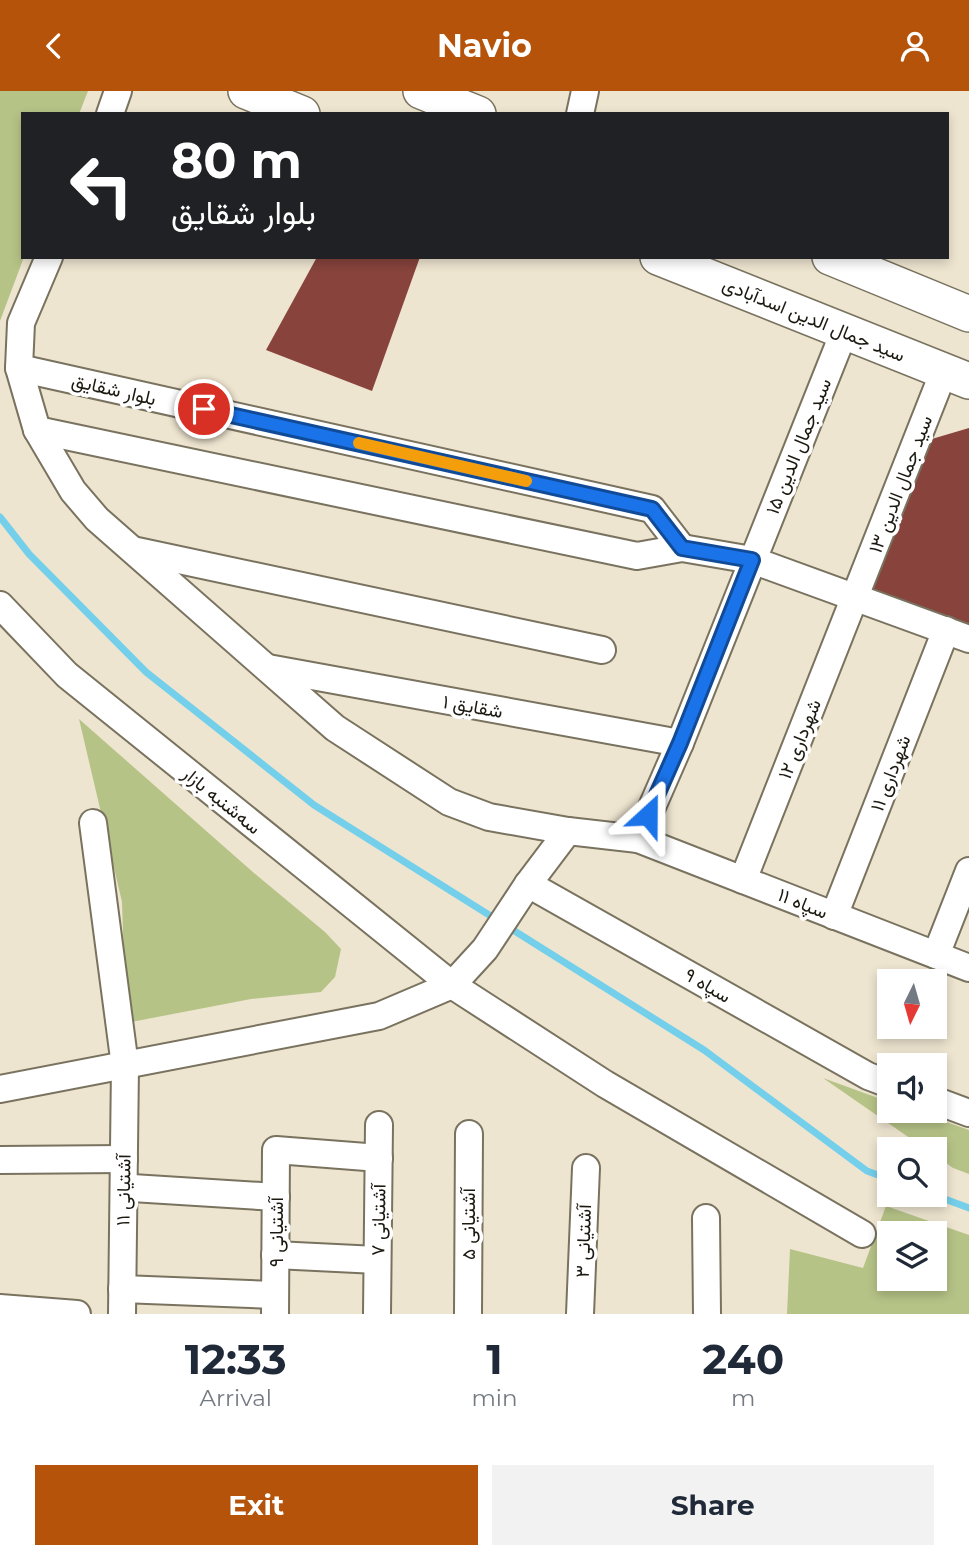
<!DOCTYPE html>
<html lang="en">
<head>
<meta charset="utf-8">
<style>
	body { margin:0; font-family:Montserrat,Vazirmatn,sans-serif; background:#f2f2f3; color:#1f2937; height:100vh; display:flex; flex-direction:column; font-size:26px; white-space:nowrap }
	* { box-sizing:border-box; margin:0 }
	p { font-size:23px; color:#747a83 }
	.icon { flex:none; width:38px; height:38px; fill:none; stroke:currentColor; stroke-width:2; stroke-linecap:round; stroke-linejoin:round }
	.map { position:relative; height:1223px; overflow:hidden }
	.details { display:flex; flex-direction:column; background:#fff; flex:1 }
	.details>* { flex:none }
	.top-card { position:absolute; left:21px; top:21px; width:928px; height:147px; border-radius:0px; box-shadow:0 4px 10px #0003; background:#202124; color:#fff; overflow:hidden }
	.needle { width:46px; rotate:185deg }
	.controls { position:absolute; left:877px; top:878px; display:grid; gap:14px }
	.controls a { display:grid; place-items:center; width:70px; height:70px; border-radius:0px; background:#fff; box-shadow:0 4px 10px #0003; font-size:35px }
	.pin { position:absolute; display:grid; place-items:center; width:60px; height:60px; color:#fff; margin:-30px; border:4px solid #fff; border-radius:50%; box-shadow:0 2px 7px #0007 }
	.me { position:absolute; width:77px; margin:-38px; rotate:24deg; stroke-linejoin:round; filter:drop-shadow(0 0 5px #0008) }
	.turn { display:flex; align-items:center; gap:24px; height:147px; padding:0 35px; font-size:32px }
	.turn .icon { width:91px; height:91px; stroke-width:2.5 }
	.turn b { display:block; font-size:49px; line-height:60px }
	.eta { display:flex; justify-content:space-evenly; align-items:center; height:119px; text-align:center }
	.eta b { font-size:42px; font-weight:700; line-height:49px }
	.primary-button { display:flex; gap:14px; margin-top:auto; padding:14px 35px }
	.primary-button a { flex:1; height:80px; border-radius:0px; background:#b45309; color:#fff; font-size:28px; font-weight:700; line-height:80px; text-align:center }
	.primary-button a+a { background:#f2f2f3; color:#1f2937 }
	header { display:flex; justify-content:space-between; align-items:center; height:91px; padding:0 35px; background:#b45309; color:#fff; font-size:32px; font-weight:700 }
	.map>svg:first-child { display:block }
</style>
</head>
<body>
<header><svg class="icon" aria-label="back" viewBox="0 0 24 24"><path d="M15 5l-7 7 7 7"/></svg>Navio<svg class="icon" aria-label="person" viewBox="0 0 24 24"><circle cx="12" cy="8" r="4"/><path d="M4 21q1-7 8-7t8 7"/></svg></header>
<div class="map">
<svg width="969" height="1223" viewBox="0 0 969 1223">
	<rect width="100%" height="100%" fill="#eee5d0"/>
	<g fill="#b6c387" fill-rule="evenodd">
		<polygon points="0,0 88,0 79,23 23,23 24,166 0,230"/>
		<polygon points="79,628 254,782 325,841 341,858 335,886 321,901 251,908 126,932 122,811"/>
		<polygon points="823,987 889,1011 889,1020 916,1020 969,1039 969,1083 953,1077 935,1064 934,1059 927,1059"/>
		<path d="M886,1115L969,1144V1223H787L790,1158L863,1177ZM889,1143H934V1188H889Z"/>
	</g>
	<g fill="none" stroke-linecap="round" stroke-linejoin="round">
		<g stroke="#74cfea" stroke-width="7">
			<polyline points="0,426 29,463 146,581 314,714 704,959 867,1080 889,1088"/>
			<polyline points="934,1104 969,1117"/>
		</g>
	</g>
	<g fill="#87433c">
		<polygon points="317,166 420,166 372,300 266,259"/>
		<polygon points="969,337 969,535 869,498 925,350"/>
	</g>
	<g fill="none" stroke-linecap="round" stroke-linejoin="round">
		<g stroke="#79725f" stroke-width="30">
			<g id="minor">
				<polyline points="110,23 118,0"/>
				<polyline points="580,23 585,0"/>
				<polyline points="49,166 21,232 19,277 37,339 73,400 97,428 335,637 449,711 489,726 568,740 638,748 969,877"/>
				<polyline points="19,277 652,418 682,457"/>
				<polyline points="37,339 637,465 682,457 752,469 969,548"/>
				<polyline points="137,460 602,559"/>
				<polyline points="0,514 67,584 452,894 605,993 862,1143"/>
				<polyline points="268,577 680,652"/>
				<polyline points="93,732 125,975 122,1223"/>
				<polyline points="638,748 680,652 844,241"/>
				<polyline points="743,789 944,280"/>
				<polyline points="528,793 868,985 889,993"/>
				<polyline points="834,825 946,539"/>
				<polyline points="936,864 969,780"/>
				<polyline points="0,998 379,925 452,894 485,858 528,793 568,740"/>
				<polyline points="934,1009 969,1022"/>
				<polyline points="0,1069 124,1068"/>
				<polyline points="132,1097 276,1106"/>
				<polyline points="706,1127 707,1223"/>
				<polyline points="275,1164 377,1169"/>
				<polyline points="122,1198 275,1204"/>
				<polyline points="0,1217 77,1223"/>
				<polyline points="275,1223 276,1059 379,1067"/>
				<polyline points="377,1223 379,1034"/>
				<polyline points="468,1223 469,1043"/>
				<polyline points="580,1223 586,1077"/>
			</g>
		</g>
		<g stroke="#79725f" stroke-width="38">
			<g id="major">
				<polyline points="246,0 302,23"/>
				<polyline points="421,0 478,23"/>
				<polyline points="658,166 969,290"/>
				<polyline points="830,166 969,223"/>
			</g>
		</g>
		<use href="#minor" stroke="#fff" stroke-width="26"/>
		<use href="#major" stroke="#fff" stroke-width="35"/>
	</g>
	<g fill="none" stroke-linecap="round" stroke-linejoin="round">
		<g stroke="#114b97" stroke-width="18">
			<polyline id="route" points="204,318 652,418 682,457 752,469 680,652 648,724"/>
		</g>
		<use href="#route" stroke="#1a73e8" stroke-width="12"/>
		<polyline stroke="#f59e0b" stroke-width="12" points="359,352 526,390"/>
	</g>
	<g text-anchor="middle" stroke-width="7" stroke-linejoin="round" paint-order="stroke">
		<g font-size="19" fill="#1c1911" stroke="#fff">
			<text transform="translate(814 228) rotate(22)" y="7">سید جمال الدین اسدآبادی</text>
			<text transform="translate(114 298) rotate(13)" y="7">بلوار شقایق</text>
			<text transform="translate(798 355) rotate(-68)" y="7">سید جمال الدین ۱۵</text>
			<text transform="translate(900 393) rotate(-69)" y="7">سید جمال الدین ۱۳</text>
			<text transform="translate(473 615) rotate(10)" y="7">شقایق ۱</text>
			<text transform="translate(799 648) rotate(-68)" y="7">شهرداری ۱۲</text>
			<text transform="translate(890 682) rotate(-69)" y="7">شهرداری ۱۱</text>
			<text transform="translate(222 709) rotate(39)" y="7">سه‌شنبه بازار</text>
			<text transform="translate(803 812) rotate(22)" y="7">سپاه ۱۱</text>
			<text transform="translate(708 894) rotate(30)" y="7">سپاه ۹</text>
			<text transform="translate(123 1099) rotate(-89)" y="7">آشتیانی ۱۱</text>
			<text transform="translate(378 1129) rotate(-89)" y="7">آشتیانی ۷</text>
			<text transform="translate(468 1133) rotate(-90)" y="7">آشتیانی ۵</text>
			<text transform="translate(276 1141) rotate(-90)" y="7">آشتیانی ۹</text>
			<text transform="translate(583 1150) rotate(-88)" y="7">آشتیانی ۳</text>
		</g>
	</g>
</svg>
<div class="controls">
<a><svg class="needle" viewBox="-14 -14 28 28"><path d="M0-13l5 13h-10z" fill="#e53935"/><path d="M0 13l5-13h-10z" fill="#747a83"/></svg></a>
<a><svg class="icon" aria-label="sound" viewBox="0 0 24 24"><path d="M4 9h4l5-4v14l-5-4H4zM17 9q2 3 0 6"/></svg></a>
<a><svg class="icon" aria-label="search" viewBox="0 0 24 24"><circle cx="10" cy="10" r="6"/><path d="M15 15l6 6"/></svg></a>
<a><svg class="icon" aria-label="layers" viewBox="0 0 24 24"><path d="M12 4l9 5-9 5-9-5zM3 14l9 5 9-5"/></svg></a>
</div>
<div class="pin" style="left:204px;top:318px;background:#d93025"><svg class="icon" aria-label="arrive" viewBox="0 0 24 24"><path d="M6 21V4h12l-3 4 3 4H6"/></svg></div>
<svg class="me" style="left:648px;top:724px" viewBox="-20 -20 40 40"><path d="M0-17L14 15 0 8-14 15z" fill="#1a73e8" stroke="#fff" stroke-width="4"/></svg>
<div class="top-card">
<div class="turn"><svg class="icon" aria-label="left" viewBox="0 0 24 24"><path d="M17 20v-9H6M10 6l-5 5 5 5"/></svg><div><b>80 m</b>بلوار شقایق</div></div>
</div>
</div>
<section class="details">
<div class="eta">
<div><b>12:33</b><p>Arrival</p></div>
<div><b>1</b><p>min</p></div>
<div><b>240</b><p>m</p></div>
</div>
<div class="primary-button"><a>Exit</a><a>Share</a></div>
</section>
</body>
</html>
